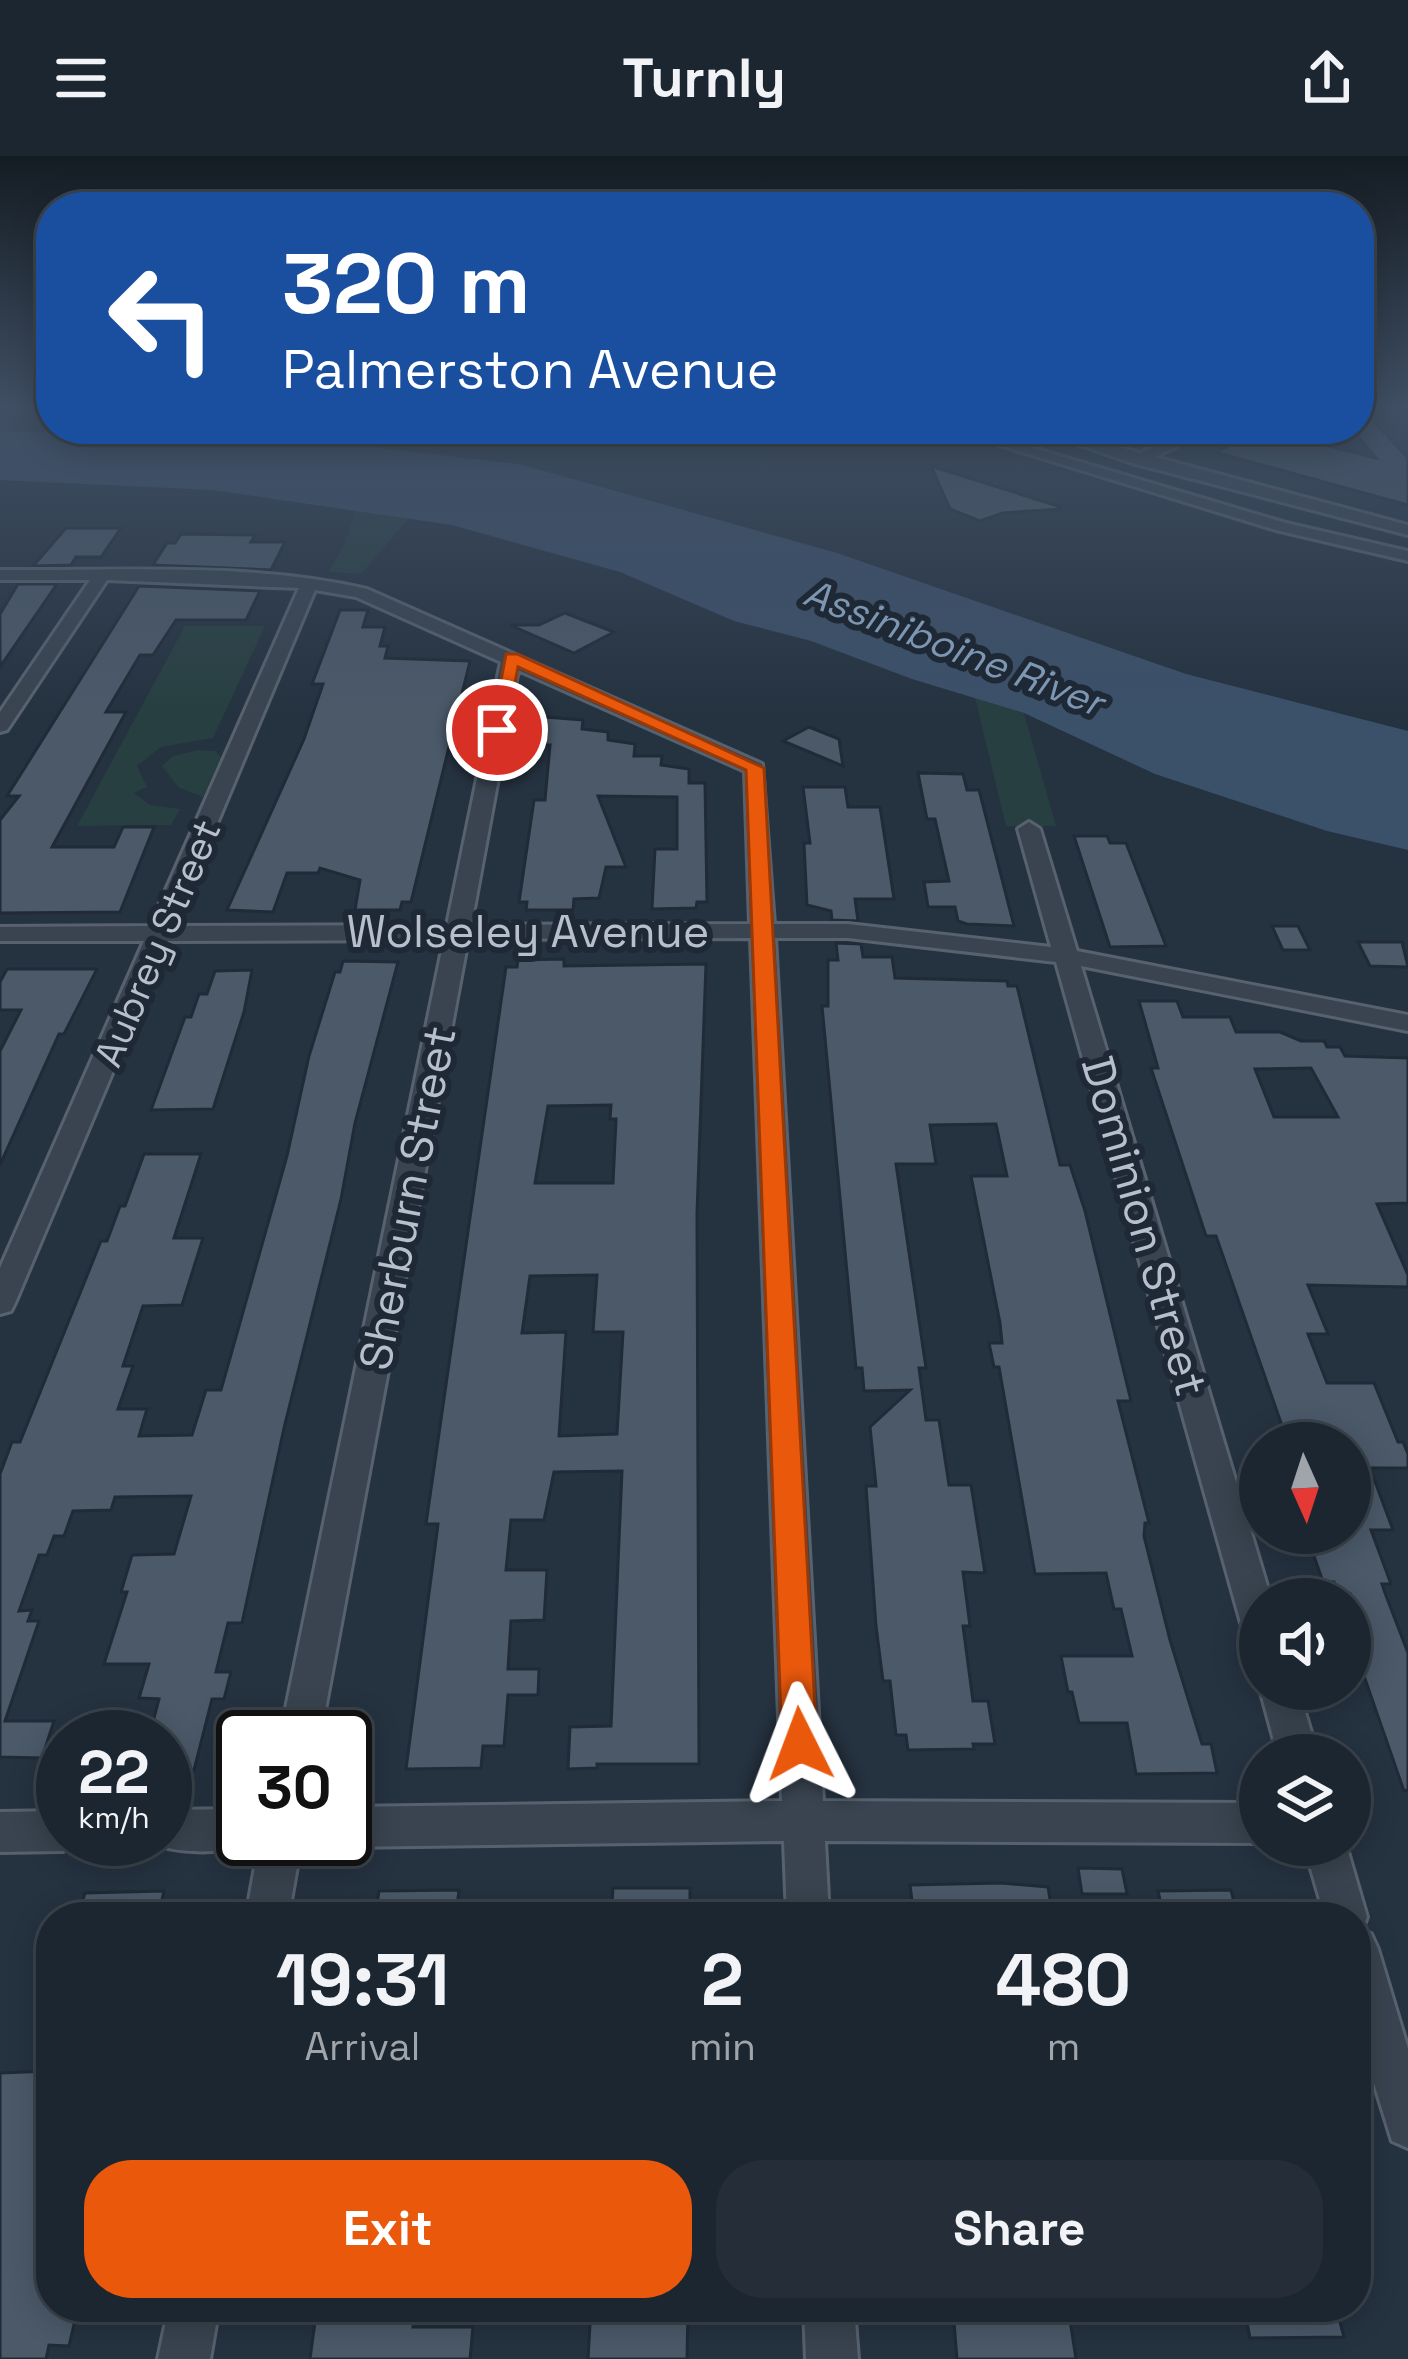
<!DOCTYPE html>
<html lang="en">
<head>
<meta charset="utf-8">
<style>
	body { margin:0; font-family:"Space Grotesk",sans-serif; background:#252e38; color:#f1f3f6; height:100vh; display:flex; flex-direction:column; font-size:45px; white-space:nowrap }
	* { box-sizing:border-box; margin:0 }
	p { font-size:39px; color:#a0a5ab }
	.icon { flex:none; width:66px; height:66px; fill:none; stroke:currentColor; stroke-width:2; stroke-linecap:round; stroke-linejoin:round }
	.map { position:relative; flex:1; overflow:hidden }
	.details { position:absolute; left:36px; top:1746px; width:1335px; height:420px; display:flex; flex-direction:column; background:#1c2630; border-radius:48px; box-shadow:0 6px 30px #0003,0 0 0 3px #3a434c }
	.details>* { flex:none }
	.guide { position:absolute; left:36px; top:36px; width:1338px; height:252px; border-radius:48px; box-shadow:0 6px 30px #0003,0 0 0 3px #3a434c; background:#1a4fa0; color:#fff; overflow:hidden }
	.needle { width:78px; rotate:177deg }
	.tools { position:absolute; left:1239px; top:1266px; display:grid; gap:24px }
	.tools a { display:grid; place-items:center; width:132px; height:132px; border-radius:50%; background:#1c2630; box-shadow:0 6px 30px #0003,0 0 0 3px #3a434c; font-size:60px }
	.speed { position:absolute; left:36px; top:1554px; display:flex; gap:24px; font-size:60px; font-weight:700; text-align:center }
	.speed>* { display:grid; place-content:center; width:156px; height:156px; border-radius:50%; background:#1c2630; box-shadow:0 6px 30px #0003,0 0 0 3px #3a434c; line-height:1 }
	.speed small { font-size:30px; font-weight:400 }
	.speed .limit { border:6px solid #111; border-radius:18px; background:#fff; color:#111 }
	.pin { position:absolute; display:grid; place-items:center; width:102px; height:102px; color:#fff; margin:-51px; border:6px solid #fff; border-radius:50%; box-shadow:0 3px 12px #0007 }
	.me { position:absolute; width:132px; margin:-66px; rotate:357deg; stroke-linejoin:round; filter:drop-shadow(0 0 9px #0008) }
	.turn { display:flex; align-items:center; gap:42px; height:252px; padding:0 48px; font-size:54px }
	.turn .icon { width:156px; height:156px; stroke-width:2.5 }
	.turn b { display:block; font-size:84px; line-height:102px }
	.eta { display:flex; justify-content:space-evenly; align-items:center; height:204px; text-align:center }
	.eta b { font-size:72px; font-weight:600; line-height:84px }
	.primary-button { display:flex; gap:24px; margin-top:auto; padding:24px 48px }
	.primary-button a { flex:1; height:138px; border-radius:48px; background:#ea580c; color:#fff; font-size:48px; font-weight:600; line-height:138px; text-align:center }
	.primary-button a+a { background:#252e38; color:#f1f3f6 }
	header { display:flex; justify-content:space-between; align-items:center; height:156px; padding:0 48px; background:#1c2630; font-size:54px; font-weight:600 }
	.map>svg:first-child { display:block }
</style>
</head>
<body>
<header><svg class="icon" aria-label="menu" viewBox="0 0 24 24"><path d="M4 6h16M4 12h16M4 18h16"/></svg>Turnly<svg class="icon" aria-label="share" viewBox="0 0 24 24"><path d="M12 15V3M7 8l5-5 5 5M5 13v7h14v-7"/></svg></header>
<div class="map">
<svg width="1408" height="2203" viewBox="0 0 1408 2203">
	<rect width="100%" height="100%" fill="#253240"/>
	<g fill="#273f41">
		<polygon points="356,352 410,361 361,418 328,416 344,390"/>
		<polygon points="185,470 265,470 213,582 161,591 137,610 147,631 134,637 150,649 180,653 171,669 77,670"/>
		<polygon points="975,542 1024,557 1056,670 1006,670"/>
		<polygon points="198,594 215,595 221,601 203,641 178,631 162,610 173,600"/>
	</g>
	<polygon fill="#3b5069" points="0,275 300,283 519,308 837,397 1186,518 1408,575 1408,694 1327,675 1155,618 1024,557 912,523 811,485 734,465 620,416 452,369 213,334 0,324"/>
	<g fill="#4b5969" stroke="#202b37" stroke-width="3" fill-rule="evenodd">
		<polygon points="1359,250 1408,302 1408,349 1222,298 1216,296 1232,288 1205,281 1214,273 1289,273 1296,282 1376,302 1352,273 1359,273"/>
		<polygon points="931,310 1061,351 1061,353 1003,357 980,365 950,353"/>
		<polygon points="66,372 121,372 101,401 76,401 71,409 33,410"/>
		<polygon points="181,378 255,379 251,386 285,386 271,414 153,409 167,387 175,387"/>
		<polygon points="18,428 57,428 0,511 0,458"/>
		<polygon points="139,430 260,435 246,464 176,464 153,499 140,499 106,556 126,556 52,691 114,691 123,671 154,671 120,756 0,757 0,664 19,640 7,640"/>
		<polygon points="340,454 368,454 363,471 385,471 380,490 388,490 385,502 470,505 411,746 402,746 400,754 355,754 360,724 320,712 318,717 287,717 273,756 227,754 304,583 323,528 312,528"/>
		<polygon points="565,457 614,476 574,497 510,469 539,469"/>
		<polygon points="545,561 583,564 582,573 608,576 608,584 635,588 634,600 662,600 661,609 689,613 689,627 705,627 707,746 697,746 696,752 652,753 655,693 677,693 677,641 598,640 626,711 606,711 599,742 574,743 573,754 526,754 527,746 519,746 534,644 545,644 550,589 541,589"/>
		<polygon points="809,571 839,583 843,610 783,585"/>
		<polygon points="918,617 963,618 967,634 979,634 1014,770 967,768 958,765 955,751 928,751 924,726 949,725 935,663 927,663"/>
		<polygon points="803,631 845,631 848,651 880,651 894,743 855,743 858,765 832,764 831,755 807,749 804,687 810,687"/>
		<polygon points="1074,680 1107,680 1110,687 1126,687 1166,790 1110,791"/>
		<polygon points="1272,770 1298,770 1310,794 1283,794"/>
		<polygon points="1358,786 1402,786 1408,811 1370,810"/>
		<polygon points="836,787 861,788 863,801 892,801 895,822 1007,825 1008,830 1017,830 1060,1009 1070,1009 1085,1055 1131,1245 1118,1245 1149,1367 1145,1367 1144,1380 1170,1484 1202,1588 1211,1588 1217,1617 1136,1618 1127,1567 1079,1567 1072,1536 1068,1536 1061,1500 1132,1500 1121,1453 1114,1453 1106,1417 1035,1418 999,1211 994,1211 989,1187 1002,1187 1000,1167 971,1020 1007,1020 996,968 930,969 936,1008 896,1008 926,1212 919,1212 926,1264 939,1264 949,1329 971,1329 985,1417 963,1416 970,1470 963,1470 973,1545 988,1545 995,1588 973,1588 974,1593 908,1594 906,1579 896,1579 890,1525 883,1525 876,1470 866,1330 876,1330 870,1271 910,1234 864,1235 862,1212 856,1212 822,850 828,850 828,804 838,804"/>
		<path d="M564,803V810L706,808L697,1057L699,1608H597V1612L568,1613L570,1571L611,1570L622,1315L554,1316L544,1364H511L506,1414H547L544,1464L511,1465L508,1513H539L538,1539H508L504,1590H483L481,1612L406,1613L436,1384L438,1368H426L506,811H517L518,804ZM611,949L610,963H616L613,1027H535L548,950ZM597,1119L593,1176H623L617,1278L559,1280L566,1176L522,1177L530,1120Z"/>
		<polygon points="343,805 398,806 355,967 341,1043 284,1272 242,1467 228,1467 216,1516 231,1516 224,1543 212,1543 194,1614 165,1614 165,1581 149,1581 159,1543 139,1542 149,1508 104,1508 127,1436 121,1436 132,1399 174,1398 191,1340 115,1341 111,1354 73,1355 64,1380 54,1380 47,1399 39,1399 19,1455 32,1454 28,1465 39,1465 5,1565 54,1565 42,1602 0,1601 0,1318 12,1286 20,1286 101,1085 107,1085 120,1050 125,1050 144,998 201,998 174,1082 203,1082 182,1149 143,1150 123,1210 133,1210 118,1253 147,1253 139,1280 192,1279 206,1234 221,1234 287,1000 309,900 335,816 340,816"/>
		<polygon points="7,813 97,813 64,878 59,878 0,1009 0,895 21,854 0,854 0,826"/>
		<polygon points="252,814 244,856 213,953 151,954 185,861 191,861 199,838 207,838 215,815"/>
		<path d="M1139,845H1177L1183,861H1230L1236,876H1280L1301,885H1324L1327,891H1340L1345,900L1408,902V1047L1377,1048L1408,1119V1131L1308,1129L1328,1178H1308L1327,1227H1374L1398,1286H1403L1408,1298V1312H1370L1393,1374H1371L1391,1428H1382L1385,1437L1408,1497V1634L1404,1635L1364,1520H1358L1350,1496V1438H1338L1334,1426H1323L1306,1377H1350V1287H1288L1216,1080H1206L1151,912H1158ZM1311,912L1338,961H1274L1255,913Z"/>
		<polygon points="1078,1712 1122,1713 1127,1738 1082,1738"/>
		<polygon points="1001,1727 1048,1731 1053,1761 914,1761 910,1729"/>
		<polygon points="613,1732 690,1732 690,1761 611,1761"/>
		<polygon points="459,1734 456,1761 375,1761 379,1735"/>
		<polygon points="1231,1734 1238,1761 1164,1761 1158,1735"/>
		<polygon points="164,1735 158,1761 78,1761 85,1737"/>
		<polygon points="51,1915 51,2151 78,2151 69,2190 49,2189 46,2203 0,2203 0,1917"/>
		<polygon points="317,2151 415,2151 413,2171 473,2171 470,2203 310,2203"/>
		<polygon points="591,2151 688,2151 687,2203 588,2203"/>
		<polygon points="969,2151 1068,2151 1076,2203 957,2203 954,2166 971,2166"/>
		<polygon points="1244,2151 1336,2151 1344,2181 1250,2182"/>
	</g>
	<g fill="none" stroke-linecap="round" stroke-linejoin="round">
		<g stroke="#57626e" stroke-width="6">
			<g id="street">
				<polygon points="947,273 969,273 1286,367 1408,395 1408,405 1276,374"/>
				<polygon points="1033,273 1055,273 1140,297 1192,273 1210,273 1155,301 1408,369 1408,379 1132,307"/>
				<path d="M0,414C122,415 248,406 367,433L762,608L774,768H848L1051,791L1018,673L1029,666L1040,673L1077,795L1408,859V875L1081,810L1271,1443H1260V1483L1247,1479L1241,1467L1056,806L848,782H775L823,1645L1260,1647V1687L825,1685L829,1761H787L784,1685L345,1691L331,1685L345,1683V1651L782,1645L751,782L468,783L320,1581H280L444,784L168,785L15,1147L11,1155L0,1158V1112L144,785H0V771L150,770L299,432L107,424L7,574L0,576V556L90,424H0ZM315,434L356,441L501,506L447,769L174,770ZM518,514L745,615L750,768L471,769Z"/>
				<polygon points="1260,1533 1298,1533 1318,1599 1278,1599"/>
				<path d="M243,1653V1683H259C242,1699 164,1700 148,1683H165V1654Z"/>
				<polygon points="63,1655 63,1683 80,1683 77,1689 63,1695 0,1696 0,1656"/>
				<polygon points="260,1683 302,1683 288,1761 246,1761"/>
				<polygon points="1304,1689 1346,1689 1367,1761 1362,1774 1371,1778 1378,1793 1408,1893 1408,1992 1392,1985 1356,1869 1356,1761 1325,1761"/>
				<polygon points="169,2151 219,2151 210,2203 158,2203"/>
				<polygon points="804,2151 854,2151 858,2203 806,2203"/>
			</g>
		</g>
		<use href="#street" fill="#394450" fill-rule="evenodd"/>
	</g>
	<linearGradient id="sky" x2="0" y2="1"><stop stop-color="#141c23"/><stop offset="0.45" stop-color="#404f64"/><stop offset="1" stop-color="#404f64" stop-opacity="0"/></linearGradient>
	<rect width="1408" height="557" fill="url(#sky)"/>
	<polygon fill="#ea580c" stroke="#983908" stroke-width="3" points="506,498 517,498 764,612 817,1588 812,1600 800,1604 787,1600 782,1588 746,614 518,511 506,574 491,578"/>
	<g text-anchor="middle" stroke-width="12" stroke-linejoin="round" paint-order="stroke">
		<g font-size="39" font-style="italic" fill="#7d96b2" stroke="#1e2935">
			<text transform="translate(954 491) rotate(21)" y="14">Assiniboine River</text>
		</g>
		<g font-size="39" fill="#b6bfcb" stroke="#1e2935">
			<text transform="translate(157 787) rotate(-67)" y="14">Aubrey Street</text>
		</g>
		<g font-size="45" fill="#b6bfcb" stroke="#1e2935">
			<text x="528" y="791">Wolseley Avenue</text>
			<text transform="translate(407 1042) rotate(-79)" y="16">Sherburn Street</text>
			<text transform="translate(1145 1070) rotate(74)" y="16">Dominion Street</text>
		</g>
	</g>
</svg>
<div class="tools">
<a><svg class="needle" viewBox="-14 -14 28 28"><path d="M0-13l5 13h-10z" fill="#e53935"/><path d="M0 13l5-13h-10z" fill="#a0a5ab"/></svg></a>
<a><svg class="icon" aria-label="sound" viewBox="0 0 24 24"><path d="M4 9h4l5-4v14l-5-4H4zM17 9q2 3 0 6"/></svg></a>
<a><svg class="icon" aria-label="layers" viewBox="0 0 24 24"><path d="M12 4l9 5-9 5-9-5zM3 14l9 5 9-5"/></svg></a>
</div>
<div class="speed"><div>22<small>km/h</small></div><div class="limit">30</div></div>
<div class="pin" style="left:497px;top:574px;background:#d93025"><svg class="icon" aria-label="arrive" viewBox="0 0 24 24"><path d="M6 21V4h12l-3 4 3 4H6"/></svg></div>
<svg class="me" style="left:800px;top:1588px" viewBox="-20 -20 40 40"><path d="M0-17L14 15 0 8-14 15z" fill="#ea580c" stroke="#fff" stroke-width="4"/></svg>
<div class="guide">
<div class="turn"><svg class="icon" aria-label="left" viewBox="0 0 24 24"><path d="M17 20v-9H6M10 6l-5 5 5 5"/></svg><div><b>320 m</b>Palmerston Avenue</div></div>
</div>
<section class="details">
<div class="eta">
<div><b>19:31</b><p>Arrival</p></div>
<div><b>2</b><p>min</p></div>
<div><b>480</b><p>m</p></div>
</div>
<div class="primary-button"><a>Exit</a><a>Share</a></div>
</section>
</div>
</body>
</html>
